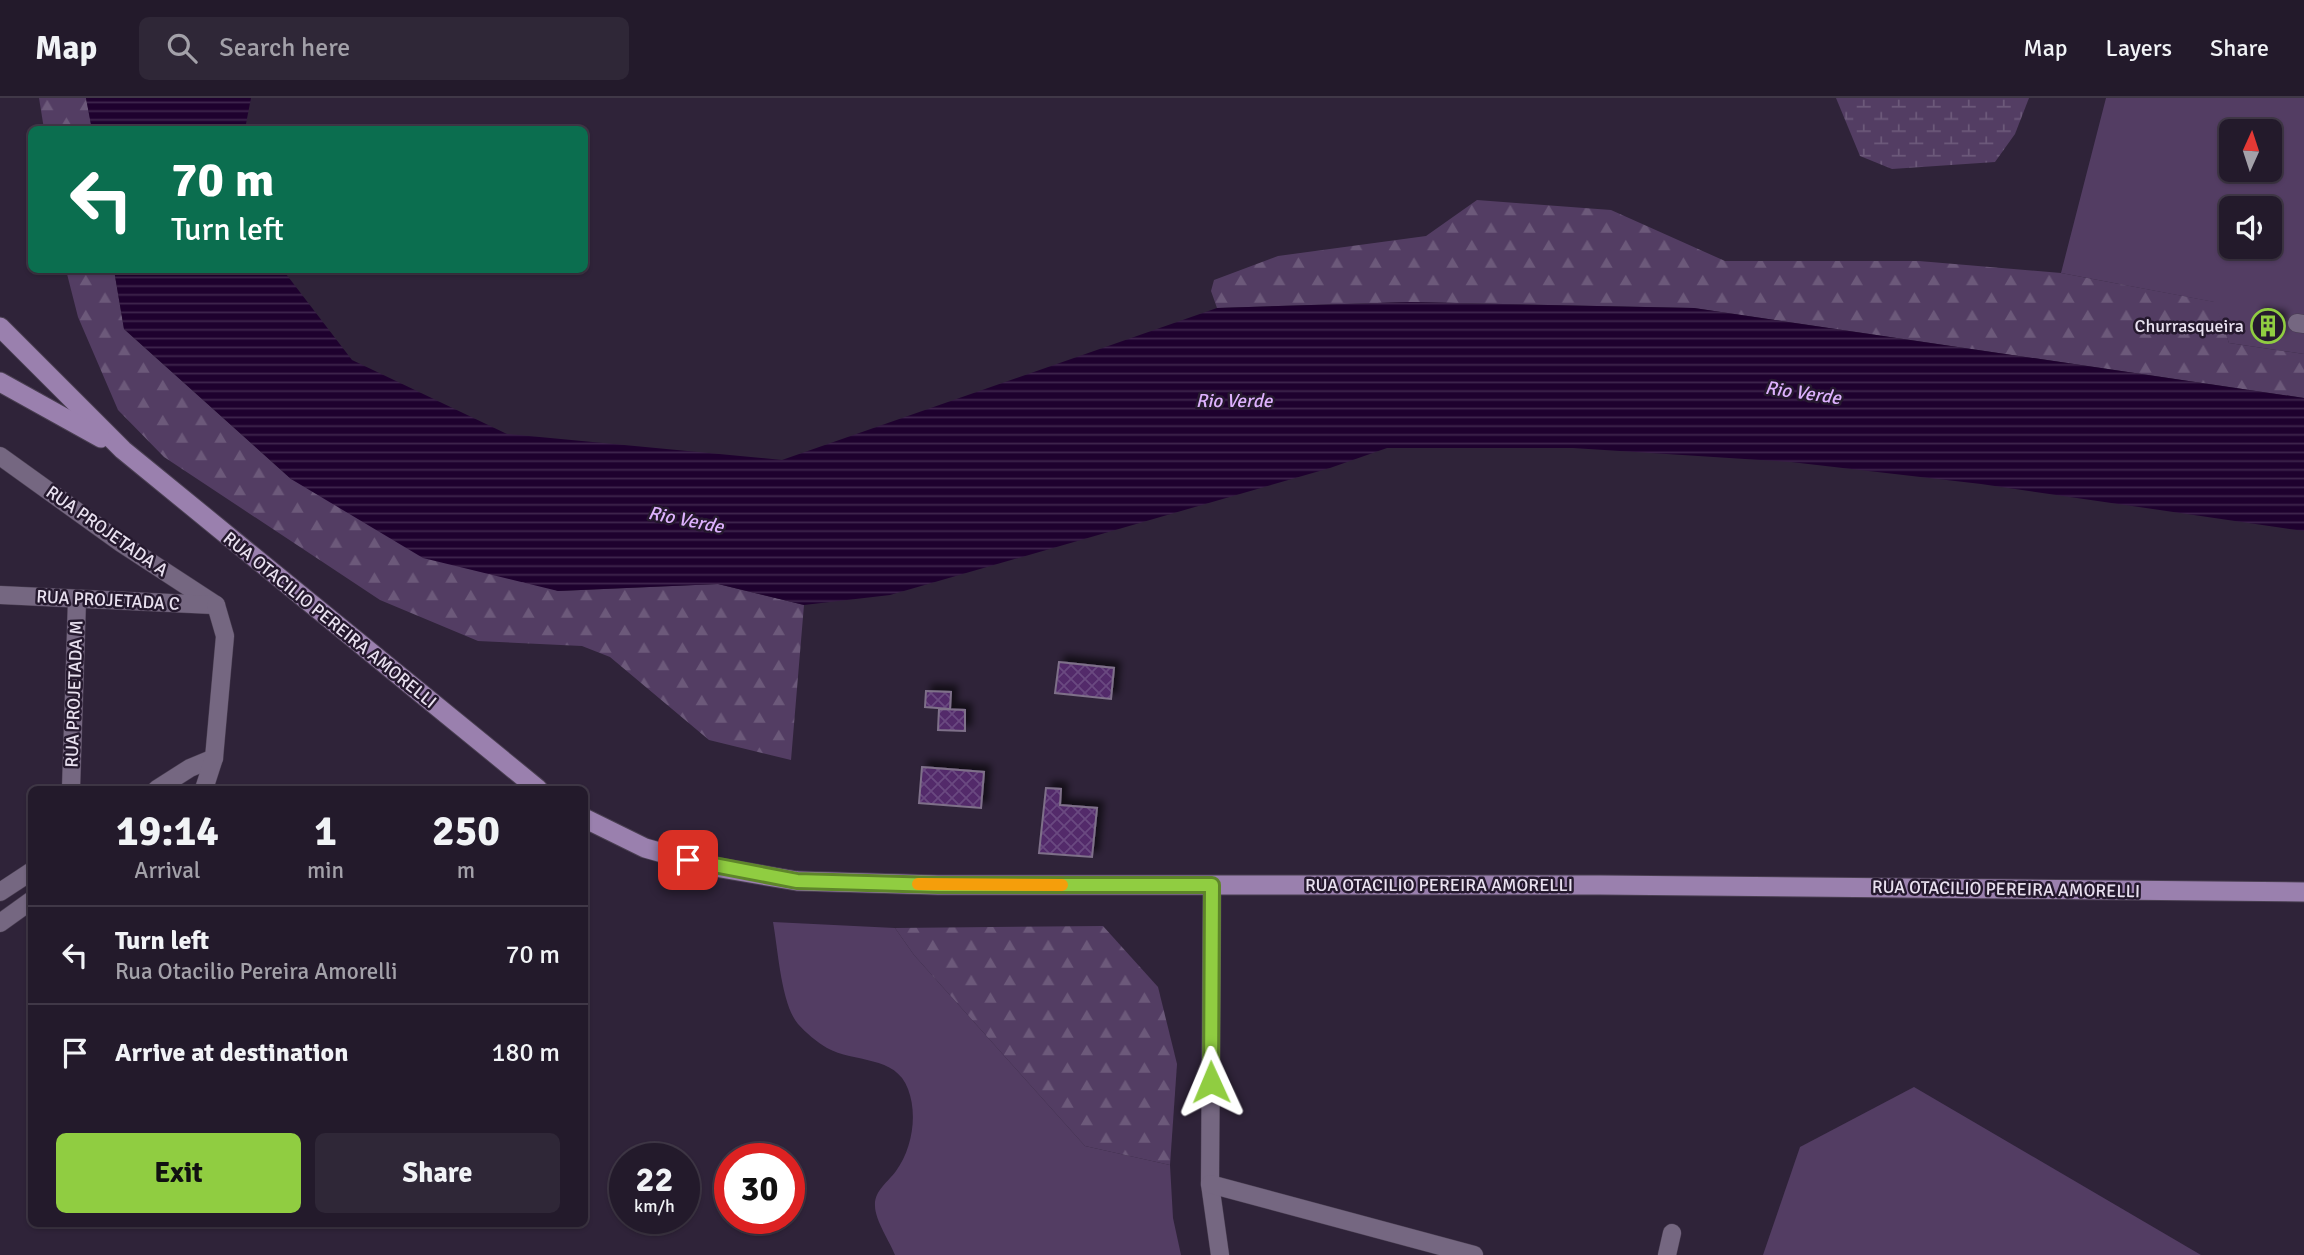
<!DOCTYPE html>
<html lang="en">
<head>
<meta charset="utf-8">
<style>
	body { margin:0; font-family:Signika,sans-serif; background:#2f2737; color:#f1f3f6; height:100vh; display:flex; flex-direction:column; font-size:26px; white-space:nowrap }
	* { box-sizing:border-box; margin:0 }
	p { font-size:23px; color:#a3a1a9 }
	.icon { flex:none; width:38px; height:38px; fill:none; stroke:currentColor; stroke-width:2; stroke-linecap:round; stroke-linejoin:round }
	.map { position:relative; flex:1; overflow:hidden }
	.drawer { position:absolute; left:28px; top:688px; width:560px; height:441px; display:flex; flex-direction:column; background:#231a2b; border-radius:10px; box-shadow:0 2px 5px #0004,0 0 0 2px #403847 }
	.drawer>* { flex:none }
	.top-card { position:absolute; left:28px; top:28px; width:560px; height:147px; border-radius:10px; box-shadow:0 2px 5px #0004,0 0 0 2px #403847; background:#0b6e4f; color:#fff; overflow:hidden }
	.needle { width:46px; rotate:3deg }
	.tools { position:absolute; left:2219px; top:21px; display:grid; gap:14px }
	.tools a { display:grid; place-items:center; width:63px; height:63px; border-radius:10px; background:#231a2b; box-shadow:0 2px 5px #0004,0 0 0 2px #403847; font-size:35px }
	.speed { position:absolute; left:609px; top:1045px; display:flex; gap:14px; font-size:35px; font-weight:700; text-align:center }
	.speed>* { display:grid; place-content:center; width:91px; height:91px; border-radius:50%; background:#231a2b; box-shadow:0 2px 5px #0004,0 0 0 2px #403847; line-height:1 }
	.speed small { font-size:18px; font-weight:400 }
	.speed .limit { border:10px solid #d22; background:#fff; color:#111 }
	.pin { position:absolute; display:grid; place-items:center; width:60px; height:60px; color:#fff; margin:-30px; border-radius:14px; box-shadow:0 4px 10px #0006 }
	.me { position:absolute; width:77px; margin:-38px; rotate:359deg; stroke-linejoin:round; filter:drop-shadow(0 0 5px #0008) }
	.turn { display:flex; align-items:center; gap:24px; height:147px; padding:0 28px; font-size:32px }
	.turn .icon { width:91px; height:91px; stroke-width:2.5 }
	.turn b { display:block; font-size:49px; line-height:60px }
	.eta { display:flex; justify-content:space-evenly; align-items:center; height:119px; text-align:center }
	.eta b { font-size:42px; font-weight:700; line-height:49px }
	.action { display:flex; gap:14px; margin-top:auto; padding:14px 28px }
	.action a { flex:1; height:80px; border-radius:10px; background:#90cd41; color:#111; font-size:28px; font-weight:700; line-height:80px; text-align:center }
	.action a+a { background:#2f2737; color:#f1f3f6 }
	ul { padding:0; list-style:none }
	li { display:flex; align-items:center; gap:21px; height:98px; padding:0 28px; border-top:2px solid #403847 }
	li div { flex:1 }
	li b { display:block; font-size:26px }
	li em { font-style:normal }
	header { display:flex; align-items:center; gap:42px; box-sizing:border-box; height:98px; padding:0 35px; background:#231a2b; border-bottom:2px solid #403847 }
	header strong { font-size:33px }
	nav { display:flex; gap:38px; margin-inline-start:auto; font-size:24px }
	.search { width:490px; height:63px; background:#2f2737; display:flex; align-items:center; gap:18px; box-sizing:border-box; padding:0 24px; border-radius:10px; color:#a3a1a9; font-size:26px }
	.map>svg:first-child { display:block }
</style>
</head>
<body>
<header>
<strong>Map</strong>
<div class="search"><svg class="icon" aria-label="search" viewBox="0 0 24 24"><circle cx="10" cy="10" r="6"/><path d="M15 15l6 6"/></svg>Search here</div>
<nav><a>Map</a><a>Layers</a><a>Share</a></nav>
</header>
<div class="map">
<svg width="2304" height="1157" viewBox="0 0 2304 1157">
	<defs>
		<pattern id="forest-firs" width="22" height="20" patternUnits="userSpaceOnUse" patternTransform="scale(1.75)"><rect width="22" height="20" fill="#533d63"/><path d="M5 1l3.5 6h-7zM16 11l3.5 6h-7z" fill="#6c597a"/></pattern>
		<pattern id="wetland-marsh" width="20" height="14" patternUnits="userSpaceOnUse" patternTransform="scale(1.75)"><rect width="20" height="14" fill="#533d63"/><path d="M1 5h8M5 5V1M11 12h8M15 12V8" fill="none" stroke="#6c597a"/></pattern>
		<pattern id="water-rules" width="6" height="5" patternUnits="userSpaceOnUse" patternTransform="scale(1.75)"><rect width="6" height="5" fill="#1e012e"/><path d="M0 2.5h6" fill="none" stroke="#3f264d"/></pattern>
		<pattern id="building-cross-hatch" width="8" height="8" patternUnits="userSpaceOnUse" patternTransform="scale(1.75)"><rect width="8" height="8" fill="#522b6b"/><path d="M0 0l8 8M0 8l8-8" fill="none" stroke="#6b4980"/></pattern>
		<filter id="shadow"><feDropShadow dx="6" dy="-6" stdDeviation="3.5" flood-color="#0009"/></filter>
	</defs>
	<rect width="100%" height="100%" fill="#2f2339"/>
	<g fill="#533d63" fill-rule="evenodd">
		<path d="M2106,0H2304V256L2229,245L2214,204L2061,175ZM2231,33H2270V72H2231ZM2231,110H2270V149H2231Z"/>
		<path d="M773,824L895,830L914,857L1085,1048L1170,1067L1173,1120L1181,1157H895C890,1144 875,1122 875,1108C874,1093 888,1084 896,1073C912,1051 918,1017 908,991C896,957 854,965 827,950C818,945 805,934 798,926C781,906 778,851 773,824Z"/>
		<polygon points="1914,989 2201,1157 1763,1157 1800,1049"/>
	</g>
	<g fill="url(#forest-firs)">
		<polygon points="39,0 86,0 92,31 44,31"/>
		<polygon points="1477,102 1611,112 1725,163 1919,163 2061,175 2215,204 2229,245 2304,256 2304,300 1694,210 1410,204 1217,210 1211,193 1214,182 1278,158 1426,138"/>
		<polygon points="66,172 114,172 124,231 291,381 558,493 718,486 804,507 791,662 709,642 610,559 582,548 478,543 380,502 164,359 118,312 78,219"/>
		<polygon points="1103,828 1158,889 1177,966 1170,1067 1085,1048 914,857 895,830"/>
	</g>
	<polygon fill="url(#wetland-marsh)" points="1836,0 2029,0 2015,36 1995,64 1892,71 1860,58"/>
	<g fill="url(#water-rules)">
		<polygon points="86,0 251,0 245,31 92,32"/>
		<polygon points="114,172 283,172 352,262 507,336 782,362 1217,210 1410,204 1694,210 2304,300 2304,433 1981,386 1791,364 1573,350 1387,350 1330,370 890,497 804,507 718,486 558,493 423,460 291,381 124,231"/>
	</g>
	<g fill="url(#building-cross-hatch)" stroke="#7e6f89" stroke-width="2" filter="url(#shadow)">
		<polygon points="2258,216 2280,220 2278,240 2255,237"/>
		<polygon points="1059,564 1114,570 1111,601 1055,595"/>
		<polygon points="926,593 951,594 950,611 925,609"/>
		<polygon points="939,611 965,612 965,633 938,632"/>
		<polygon points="922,669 984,674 981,710 919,705"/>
		<polygon points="1046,690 1061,691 1060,707 1097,710 1092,759 1039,755"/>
	</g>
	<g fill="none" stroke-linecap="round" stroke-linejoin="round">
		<g stroke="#493e51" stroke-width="19">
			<g id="minor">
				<polyline points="2297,225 2304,226"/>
				<polyline points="0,358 121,445 216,507"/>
				<polyline points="0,497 213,507"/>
				<polyline points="71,691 77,502"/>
				<polyline points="157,691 190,670 214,660"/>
				<polyline points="204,691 214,660 225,538 216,507"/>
				<polyline points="1212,787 1210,1086 1220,1157"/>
				<polyline points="0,794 32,773"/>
				<polyline points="0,825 32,802"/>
				<polyline points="1210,1086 1474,1157"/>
				<polyline points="1667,1157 1672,1135"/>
			</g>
		</g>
		<g stroke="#493e51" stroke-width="21">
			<g id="primary">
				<polyline points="0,229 123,352 538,691"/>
				<polyline points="0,284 101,340"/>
				<polyline points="584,720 645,750 709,768 797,783 938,787 1600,787 2304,794"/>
			</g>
		</g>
		<use href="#minor" stroke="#756781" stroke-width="18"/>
		<use href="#primary" stroke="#9a80ae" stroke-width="19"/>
	</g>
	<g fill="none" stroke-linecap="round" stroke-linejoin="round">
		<g stroke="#5e852a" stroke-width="18">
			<polyline id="route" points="688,762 797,783 938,787 1212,787 1211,984"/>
		</g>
		<use href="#route" stroke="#90cd41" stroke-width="12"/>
		<polyline stroke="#f59e0b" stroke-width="12" points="918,786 1062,787"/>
	</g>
	<defs>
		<g id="building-ring" transform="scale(1.75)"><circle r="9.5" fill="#25192e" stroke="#90cd41" stroke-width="1.5"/><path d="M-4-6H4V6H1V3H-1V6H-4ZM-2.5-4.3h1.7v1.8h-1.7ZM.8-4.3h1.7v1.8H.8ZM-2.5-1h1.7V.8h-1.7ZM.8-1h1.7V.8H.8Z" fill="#90cd41"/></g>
	</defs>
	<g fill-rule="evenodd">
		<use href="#building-ring" x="2268" y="228"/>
	</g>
	<g text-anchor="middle" stroke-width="5" stroke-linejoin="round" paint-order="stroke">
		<g font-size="18" fill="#e9e1f0" stroke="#25192e" text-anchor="end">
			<text x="2244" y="234">Churrasqueira</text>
		</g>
		<g font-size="18" fill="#e9e1f0" stroke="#25192e">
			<text transform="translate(107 433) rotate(35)" y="6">RUA PROJETADA A</text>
			<text transform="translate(108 502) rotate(3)" y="6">RUA PROJETADA C</text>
			<text transform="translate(330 522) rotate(39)" y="6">RUA OTACILIO PEREIRA AMORELLI</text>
			<text transform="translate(74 596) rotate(-88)" y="6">RUA PROJETADA M</text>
			<text x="1439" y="793">RUA OTACILIO PEREIRA AMORELLI</text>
			<text transform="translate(2006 791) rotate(1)" y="6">RUA OTACILIO PEREIRA AMORELLI</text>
		</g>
		<g font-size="19" font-style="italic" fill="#ddb1fd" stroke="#25192e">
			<text transform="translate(1803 294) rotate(8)" y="7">Rio Verde</text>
			<text x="1234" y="309">Rio Verde</text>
			<text transform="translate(686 421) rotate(11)" y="7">Rio Verde</text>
		</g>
	</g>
</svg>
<div class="tools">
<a><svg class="needle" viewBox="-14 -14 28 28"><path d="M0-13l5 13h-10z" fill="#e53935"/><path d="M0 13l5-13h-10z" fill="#a3a1a9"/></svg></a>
<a><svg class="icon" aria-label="sound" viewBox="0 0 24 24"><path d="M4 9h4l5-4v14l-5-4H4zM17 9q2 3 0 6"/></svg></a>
</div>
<div class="speed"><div>22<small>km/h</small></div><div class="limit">30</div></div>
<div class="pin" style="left:688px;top:762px;background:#d93025"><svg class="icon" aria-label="arrive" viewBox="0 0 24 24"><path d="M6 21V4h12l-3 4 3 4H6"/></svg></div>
<svg class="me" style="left:1211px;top:984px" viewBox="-20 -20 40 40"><path d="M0-17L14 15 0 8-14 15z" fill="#90cd41" stroke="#fff" stroke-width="4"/></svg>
<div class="top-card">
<div class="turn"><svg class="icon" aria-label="left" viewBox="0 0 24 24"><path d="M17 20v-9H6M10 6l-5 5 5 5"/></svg><div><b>70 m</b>Turn left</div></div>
</div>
<section class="drawer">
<div class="eta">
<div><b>19:14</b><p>Arrival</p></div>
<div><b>1</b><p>min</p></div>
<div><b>250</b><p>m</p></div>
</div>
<ul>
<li><svg class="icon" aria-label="left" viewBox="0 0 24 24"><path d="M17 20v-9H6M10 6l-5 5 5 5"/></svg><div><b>Turn left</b><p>Rua Otacilio Pereira Amorelli</p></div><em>70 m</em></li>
<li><svg class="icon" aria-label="arrive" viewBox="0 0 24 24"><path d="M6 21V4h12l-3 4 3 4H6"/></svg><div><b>Arrive at destination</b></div><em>180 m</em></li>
</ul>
<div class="action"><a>Exit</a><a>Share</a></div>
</section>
</div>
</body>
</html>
